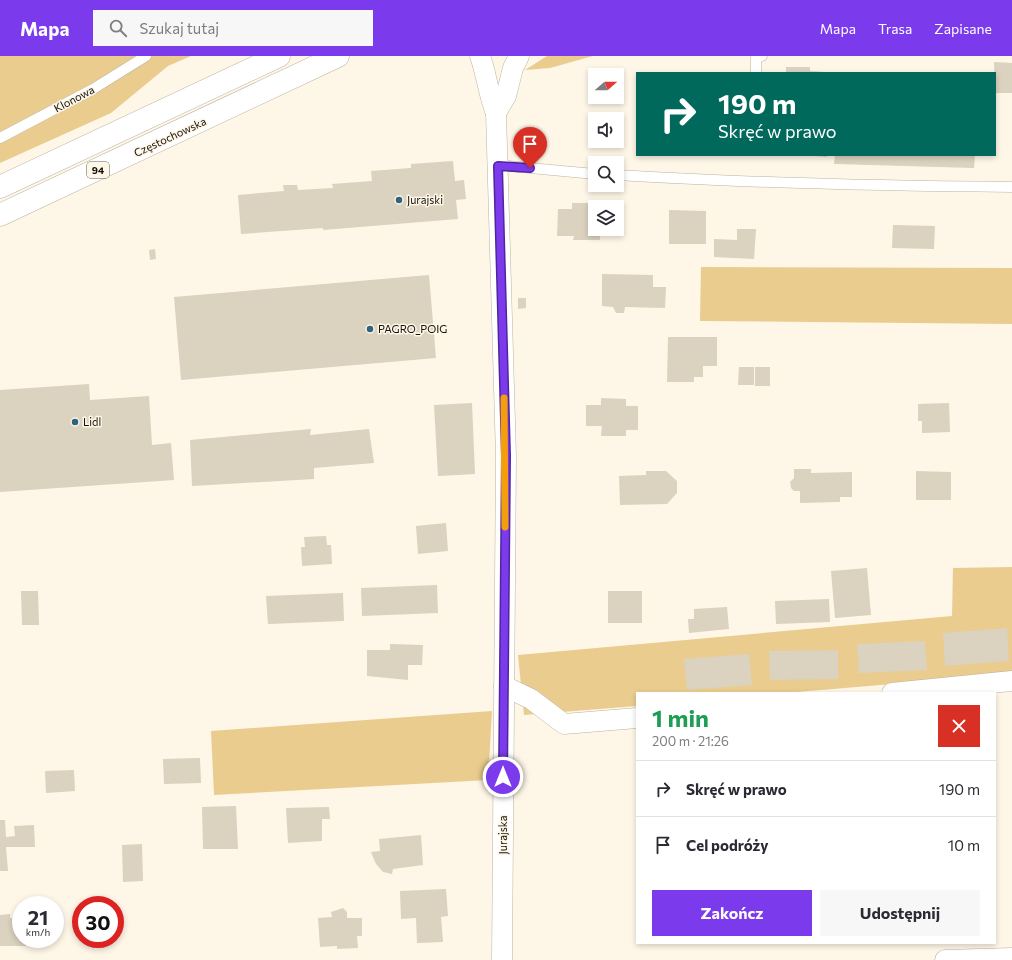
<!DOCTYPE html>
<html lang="pl">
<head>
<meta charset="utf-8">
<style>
	body { margin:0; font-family:Commissioner,sans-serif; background:#f7f7f7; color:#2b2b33; height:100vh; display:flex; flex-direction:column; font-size:15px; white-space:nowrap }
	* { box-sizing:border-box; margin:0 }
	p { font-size:13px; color:#7c7c81 }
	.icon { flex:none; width:22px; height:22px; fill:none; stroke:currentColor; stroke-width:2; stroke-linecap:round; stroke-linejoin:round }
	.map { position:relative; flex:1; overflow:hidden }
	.panel { position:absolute; left:636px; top:636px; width:360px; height:252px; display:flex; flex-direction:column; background:#fff; border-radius:0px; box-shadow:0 2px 6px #0003 }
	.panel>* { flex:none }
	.hud { position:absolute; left:636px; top:16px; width:360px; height:84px; border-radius:0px; box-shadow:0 2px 6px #0003; background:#00695c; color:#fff; overflow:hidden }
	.needle { width:26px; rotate:70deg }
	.tools { position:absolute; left:588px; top:12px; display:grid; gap:8px }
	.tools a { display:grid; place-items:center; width:36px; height:36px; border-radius:0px; background:#fff; box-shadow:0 2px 6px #0003; font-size:20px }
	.speed { position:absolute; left:12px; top:840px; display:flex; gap:8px; font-size:20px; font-weight:700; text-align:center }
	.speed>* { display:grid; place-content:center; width:52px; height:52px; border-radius:50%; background:#fff; box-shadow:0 2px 6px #0003; line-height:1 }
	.speed small { font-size:10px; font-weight:400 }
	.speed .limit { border:6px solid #d22; background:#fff; color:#111 }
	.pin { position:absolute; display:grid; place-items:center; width:34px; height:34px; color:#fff; margin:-41px -17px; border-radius:50% 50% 50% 0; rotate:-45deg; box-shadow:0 0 4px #0007 }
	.pin .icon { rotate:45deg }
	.me { position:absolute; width:44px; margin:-22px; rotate:0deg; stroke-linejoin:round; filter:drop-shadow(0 0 3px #0008) }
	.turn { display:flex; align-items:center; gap:14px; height:84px; padding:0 16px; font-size:18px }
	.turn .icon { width:52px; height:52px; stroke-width:2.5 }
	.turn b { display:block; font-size:28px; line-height:34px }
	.round { display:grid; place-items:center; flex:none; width:42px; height:42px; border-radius:0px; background:#f7f7f7 }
	.head { display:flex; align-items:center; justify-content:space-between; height:68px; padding:0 16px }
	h1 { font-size:24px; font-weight:700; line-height:30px; color:#1e9e55 }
	.cta { display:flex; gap:8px; margin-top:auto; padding:8px 16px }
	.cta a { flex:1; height:46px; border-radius:0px; background:#7c3aed; color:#fff; font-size:16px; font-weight:700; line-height:46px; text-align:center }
	.cta a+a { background:#f7f7f7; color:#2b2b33 }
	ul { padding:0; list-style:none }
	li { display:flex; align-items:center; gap:12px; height:56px; padding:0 16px; border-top:1px solid #e1e1e2 }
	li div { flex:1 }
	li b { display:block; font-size:15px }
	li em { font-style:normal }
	header { display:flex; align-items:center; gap:24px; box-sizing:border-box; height:56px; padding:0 20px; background:#7c3aed; color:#fff }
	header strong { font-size:19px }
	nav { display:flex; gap:22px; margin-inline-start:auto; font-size:14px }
	.search { width:280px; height:36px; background:#f7f7f7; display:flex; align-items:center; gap:10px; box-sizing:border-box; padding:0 14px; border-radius:0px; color:#7c7c81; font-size:15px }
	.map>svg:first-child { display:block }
</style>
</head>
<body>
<header>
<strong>Mapa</strong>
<div class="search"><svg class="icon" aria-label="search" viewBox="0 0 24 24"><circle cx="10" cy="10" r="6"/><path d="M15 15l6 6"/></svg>Szukaj tutaj</div>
<nav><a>Mapa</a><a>Trasa</a><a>Zapisane</a></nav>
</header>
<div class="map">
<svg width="1012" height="904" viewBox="0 0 1012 904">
	<rect width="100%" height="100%" fill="#fef6e7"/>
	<g fill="#eacc8e">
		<polygon points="0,0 191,0 168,10 111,57 0,107"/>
		<polygon points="547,0 593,0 550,12 525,14"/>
		<polygon points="701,211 1012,212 1012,268 700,265"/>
		<polygon points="1012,511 1012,618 785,637 637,637 637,650 524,659 518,599 952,560 953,512"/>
		<polygon points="492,655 488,724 214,739 211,675"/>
	</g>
	<g fill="#dbd2bf">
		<polygon points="994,6 1012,7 1012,37 995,37"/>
		<polygon points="786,11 810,11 810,15 840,17 786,17"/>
		<polygon points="803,99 827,99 827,101"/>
		<polygon points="835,99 975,99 974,112 834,108"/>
		<polygon points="453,105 455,125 464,124 466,143 456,144 458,163 323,174 323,172 241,178 238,139 284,135 283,129 297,129 298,134 333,132 332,128 372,125 371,115 411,112 411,108"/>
		<polygon points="572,147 600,147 600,151 595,151 595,173 600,173 600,184 573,184 574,180 557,180 558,153 572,153"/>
		<polygon points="669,154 706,155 706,188 669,188"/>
		<polygon points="893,169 935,170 934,193 892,192"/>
		<polygon points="737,173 756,173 754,203 714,201 714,183 737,184"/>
		<polygon points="155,193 156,203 150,204 149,194"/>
		<polygon points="602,218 653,219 653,231 666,231 665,252 625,251 624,257 616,257 613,251 602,250"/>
		<polygon points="429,219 436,302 181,324 174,241"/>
		<polygon points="518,242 526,242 526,252 518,253"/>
		<polygon points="668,281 717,281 717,310 703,310 703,321 694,321 694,326 667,326"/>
		<polygon points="739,311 754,311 754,329 738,329"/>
		<rect x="755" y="311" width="15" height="19"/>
		<polygon points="89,328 90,344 149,340 152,389 171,387 174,424 0,436 0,334"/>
		<polygon points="601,342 626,343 626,350 638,350 638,374 626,374 626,380 601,380 602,370 586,370 586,349 601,349"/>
		<polygon points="472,347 475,418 438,420 434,349"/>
		<polygon points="949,347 950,376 922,377 922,365 918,365 918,348"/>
		<polygon points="311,373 310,379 369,373 374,407 314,412 314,423 192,430 190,384"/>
		<polygon points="794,413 811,413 811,417 852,416 852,441 840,441 840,446 800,447 800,435 794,435 791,432 790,426 794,422"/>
		<polygon points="646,415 666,415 677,425 677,437 667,448 620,449 619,420 646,419"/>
		<polygon points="916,415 951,416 951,444 916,444"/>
		<polygon points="446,467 448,495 418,498 416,470"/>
		<polygon points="326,480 327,489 331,489 332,508 302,510 301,491 305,491 304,481"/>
		<polygon points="867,512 871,559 835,562 831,515"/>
		<polygon points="437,529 438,557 362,560 361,532"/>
		<polygon points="21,535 38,535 39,569 22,569"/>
		<rect x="608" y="535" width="34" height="32"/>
		<polygon points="343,537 344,565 268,568 266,540"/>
		<polygon points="829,543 830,566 776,568 775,545"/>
		<polygon points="727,551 729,573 689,577 688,563 694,563 694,553"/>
		<polygon points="1007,572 1009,605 945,610 943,577"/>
		<polygon points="925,585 927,614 859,617 857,588"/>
		<polygon points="390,588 423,589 422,609 408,609 408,624 367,620 367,594 390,594"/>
		<polygon points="838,594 838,623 770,624 769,595"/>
		<polygon points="749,598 752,629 687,634 684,603"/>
		<polygon points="200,702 201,727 164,728 163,703"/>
		<polygon points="74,714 75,735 46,737 45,715"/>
		<polygon points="236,750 238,793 203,793 202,751"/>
		<polygon points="329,751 330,763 322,763 322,785 288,787 286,752"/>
		<polygon points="0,764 5,764 6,781 15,780 14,770 34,769 35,791 6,791 8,815 0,815"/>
		<polygon points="421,779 423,809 393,813 392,818 383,816 376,808 371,796 380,795 379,783"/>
		<polygon points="142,788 143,825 123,826 122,789"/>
		<polygon points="446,833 448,860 441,861 443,886 417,887 416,862 401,863 400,835"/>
		<polygon points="343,852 347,856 347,862 362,862 362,880 357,880 358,892 337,893 337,890 320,891 318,862 332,861 331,856"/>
		<polygon points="10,858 10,862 21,862 21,883 43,883 43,887 26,888 26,890 0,890 0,859"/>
	</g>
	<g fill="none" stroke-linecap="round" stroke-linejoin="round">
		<g stroke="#bcb3a1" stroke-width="11">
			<g id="lane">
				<polyline points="756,17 756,2 762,0"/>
				<polyline points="0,82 93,33 146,0"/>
				<polyline points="498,109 595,118"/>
				<path d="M617,119C749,127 880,130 1012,131"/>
			</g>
		</g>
		<g stroke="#bcb3a1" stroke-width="21">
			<g id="street">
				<path d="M480,0C487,19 488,38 496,57L506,400L502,904"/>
				<polyline points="496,57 506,40 513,12 519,0"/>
				<polyline points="504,630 531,643 564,668 637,662"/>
				<polyline points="892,637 1012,625"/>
				<polyline points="945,904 1012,902"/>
			</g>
		</g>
		<g stroke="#bcb3a1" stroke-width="23">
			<g id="primary">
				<polyline points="0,131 279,0"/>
				<polyline points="0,159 338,0"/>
			</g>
		</g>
		<use href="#lane" stroke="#fff" stroke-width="10"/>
		<use href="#street" stroke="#fff" stroke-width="20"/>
		<use href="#primary" stroke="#fff" stroke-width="22"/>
	</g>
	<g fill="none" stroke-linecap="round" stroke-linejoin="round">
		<g stroke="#51269a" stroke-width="10">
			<polyline id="route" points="503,721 506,400 498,110 530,112"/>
		</g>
		<use href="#route" stroke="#7c3aed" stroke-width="7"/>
		<polyline stroke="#f59e0b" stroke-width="7" points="504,342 505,471"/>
	</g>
	<g fill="#2f637f" stroke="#fef6e7" stroke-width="1.5">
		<circle cx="399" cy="144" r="4"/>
		<circle cx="370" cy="273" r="4"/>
		<circle cx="75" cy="366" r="4"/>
	</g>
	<g text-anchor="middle" stroke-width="3" stroke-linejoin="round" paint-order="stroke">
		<rect fill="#fef6e7" stroke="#5b564d" stroke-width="1" x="87" y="106" width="22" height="16" rx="3"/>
		<g font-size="10" font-weight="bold" fill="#15120b">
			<text x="98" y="118">94</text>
		</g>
		<g font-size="11" fill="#15120b" stroke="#fef6e7">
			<text transform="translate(74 43) rotate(-28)" y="4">Klonowa</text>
			<text transform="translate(170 81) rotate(-25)" y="4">Częstochowska</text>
			<text transform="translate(503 779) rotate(-90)" y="4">Jurajska</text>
		</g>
		<g font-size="11" fill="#15120b" stroke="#fef6e7" text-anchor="start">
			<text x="407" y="148">Jurajski</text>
			<text x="378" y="277">PAGRO_POIG</text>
			<text x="83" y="370">Lidl</text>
		</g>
	</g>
</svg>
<div class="tools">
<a><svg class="needle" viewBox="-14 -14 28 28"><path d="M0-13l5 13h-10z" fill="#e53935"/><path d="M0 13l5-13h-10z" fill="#7c7c81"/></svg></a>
<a><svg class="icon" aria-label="sound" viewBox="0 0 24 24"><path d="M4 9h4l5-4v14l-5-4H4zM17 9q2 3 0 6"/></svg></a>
<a><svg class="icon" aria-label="search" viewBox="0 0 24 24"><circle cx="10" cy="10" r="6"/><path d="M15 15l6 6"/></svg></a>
<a><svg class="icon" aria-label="layers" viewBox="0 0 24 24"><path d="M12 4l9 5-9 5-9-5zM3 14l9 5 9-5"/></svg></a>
</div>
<div class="speed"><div>21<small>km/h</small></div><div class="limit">30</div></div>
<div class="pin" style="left:530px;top:112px;background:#d93025"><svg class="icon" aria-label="arrive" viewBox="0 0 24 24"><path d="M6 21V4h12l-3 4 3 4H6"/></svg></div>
<svg class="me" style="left:503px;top:721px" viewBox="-20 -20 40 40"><circle r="17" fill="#7c3aed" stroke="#fff" stroke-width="3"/><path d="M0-11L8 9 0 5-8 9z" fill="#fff"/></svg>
<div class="hud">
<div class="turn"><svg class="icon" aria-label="right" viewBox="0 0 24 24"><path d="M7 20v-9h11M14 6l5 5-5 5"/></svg><div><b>190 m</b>Skręć w prawo</div></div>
</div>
<section class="panel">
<div class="head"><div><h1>1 min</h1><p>200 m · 21:26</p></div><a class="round" style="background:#d93025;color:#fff"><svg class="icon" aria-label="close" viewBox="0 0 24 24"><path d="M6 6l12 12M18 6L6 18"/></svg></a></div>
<ul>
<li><svg class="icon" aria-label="right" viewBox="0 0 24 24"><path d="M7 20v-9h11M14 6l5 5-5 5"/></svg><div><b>Skręć w prawo</b></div><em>190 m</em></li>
<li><svg class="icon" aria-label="arrive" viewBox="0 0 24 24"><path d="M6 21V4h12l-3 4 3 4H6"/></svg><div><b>Cel podróży</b></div><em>10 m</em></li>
</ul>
<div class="cta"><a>Zakończ</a><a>Udostępnij</a></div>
</section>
</div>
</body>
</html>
